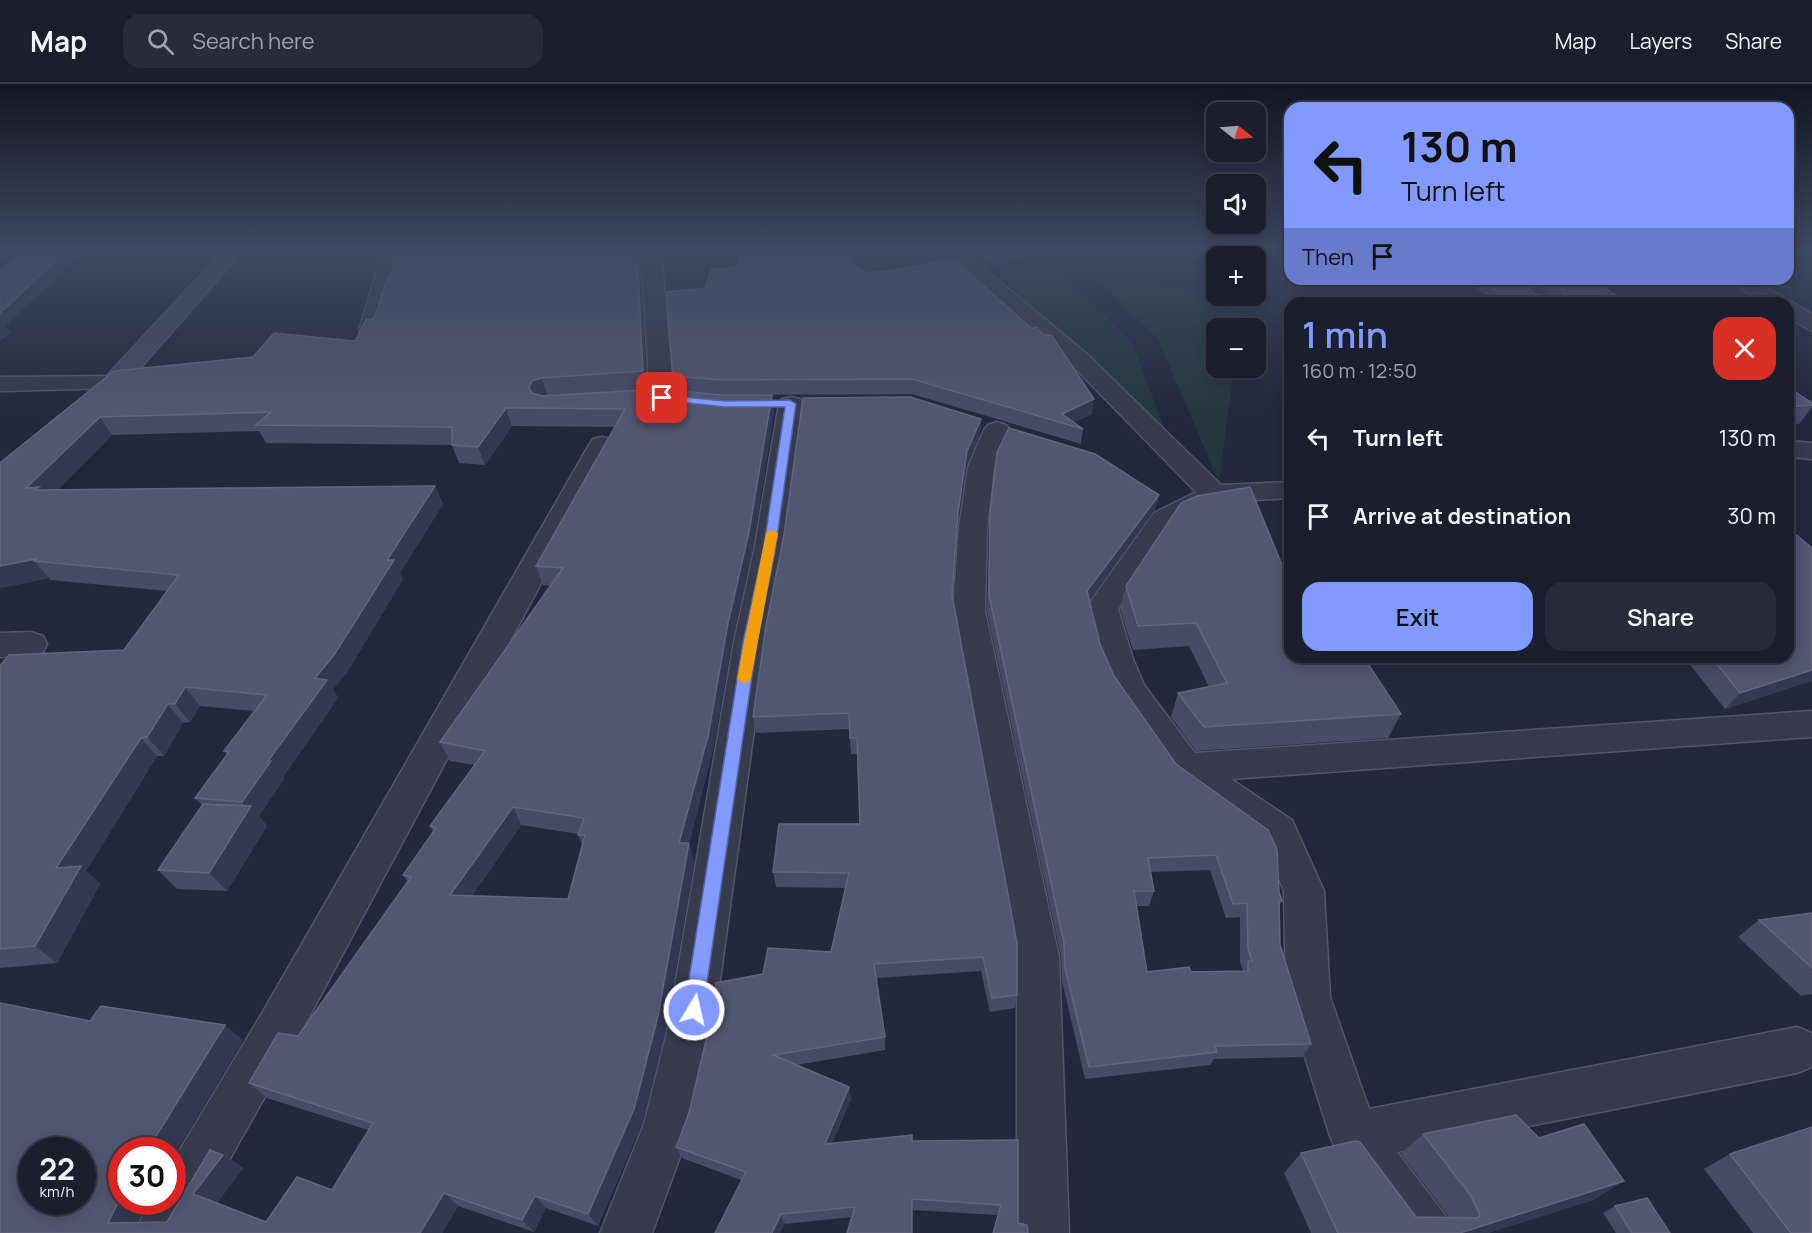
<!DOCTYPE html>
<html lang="en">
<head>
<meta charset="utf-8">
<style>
	body { margin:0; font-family:Manrope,sans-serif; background:#272c3a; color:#f1f3f6; height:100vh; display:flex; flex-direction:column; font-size:22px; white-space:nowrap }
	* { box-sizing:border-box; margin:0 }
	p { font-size:20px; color:#9fa2aa }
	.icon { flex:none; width:33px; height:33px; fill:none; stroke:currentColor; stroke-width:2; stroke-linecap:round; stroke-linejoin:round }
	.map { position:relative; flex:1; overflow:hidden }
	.sheet { position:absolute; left:1284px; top:213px; width:510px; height:366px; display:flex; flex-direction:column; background:#1a1f2e; border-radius:18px; box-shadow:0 3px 15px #0003,0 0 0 2px #383d4a }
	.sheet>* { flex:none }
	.banner { position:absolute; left:1284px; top:18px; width:510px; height:183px; border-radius:18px; box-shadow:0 3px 15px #0003,0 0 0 2px #383d4a; background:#829afe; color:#111; overflow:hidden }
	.needle { width:39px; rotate:107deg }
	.buttons { position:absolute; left:1206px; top:18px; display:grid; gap:12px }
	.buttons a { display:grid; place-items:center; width:60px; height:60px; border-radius:12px; background:#1a1f2e; box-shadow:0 3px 15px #0003,0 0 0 2px #383d4a; font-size:30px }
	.speed { position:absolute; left:18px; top:1053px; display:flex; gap:12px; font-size:30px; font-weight:700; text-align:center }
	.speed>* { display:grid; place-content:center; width:78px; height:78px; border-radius:50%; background:#1a1f2e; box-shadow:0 3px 15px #0003,0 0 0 2px #383d4a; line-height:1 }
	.speed small { font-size:15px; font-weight:400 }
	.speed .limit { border:9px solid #d22; background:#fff; color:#111 }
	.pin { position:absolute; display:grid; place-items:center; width:51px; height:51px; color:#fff; margin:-26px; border-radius:12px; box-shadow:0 3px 9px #0006 }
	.me { position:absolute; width:66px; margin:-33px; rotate:9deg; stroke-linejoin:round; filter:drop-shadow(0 0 4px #0008) }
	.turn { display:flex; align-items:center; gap:21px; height:126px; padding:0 18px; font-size:27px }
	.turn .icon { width:78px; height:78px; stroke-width:2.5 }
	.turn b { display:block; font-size:42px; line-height:51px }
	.then { display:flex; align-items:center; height:57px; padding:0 18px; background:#0003; gap:12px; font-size:22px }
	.round { display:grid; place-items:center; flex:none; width:63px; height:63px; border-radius:18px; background:#272c3a }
	.headline { display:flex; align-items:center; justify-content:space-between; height:102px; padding:0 18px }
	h1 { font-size:36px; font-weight:600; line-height:45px; color:#829afe }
	.primary-button { display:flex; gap:12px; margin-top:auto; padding:12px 18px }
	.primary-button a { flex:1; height:69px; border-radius:18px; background:#829afe; color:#111; font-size:24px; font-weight:600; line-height:69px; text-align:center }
	.primary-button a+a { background:#272c3a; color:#f1f3f6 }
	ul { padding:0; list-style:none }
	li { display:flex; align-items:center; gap:18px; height:78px; padding:0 18px }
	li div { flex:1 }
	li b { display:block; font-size:22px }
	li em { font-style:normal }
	header { display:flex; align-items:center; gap:36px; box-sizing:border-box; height:84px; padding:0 30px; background:#1a1f2e; border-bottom:2px solid #383d4a }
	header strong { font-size:28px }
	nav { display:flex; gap:33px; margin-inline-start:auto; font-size:21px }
	.search { width:420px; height:54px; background:#272c3a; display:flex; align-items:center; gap:15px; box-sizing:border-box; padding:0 21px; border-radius:18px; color:#9fa2aa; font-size:22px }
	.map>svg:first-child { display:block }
</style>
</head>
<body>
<header>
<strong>Map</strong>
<div class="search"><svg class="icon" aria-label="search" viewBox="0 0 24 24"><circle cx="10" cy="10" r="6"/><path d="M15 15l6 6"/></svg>Search here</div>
<nav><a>Map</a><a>Layers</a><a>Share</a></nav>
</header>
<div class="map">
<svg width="1812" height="1149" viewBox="0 0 1812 1149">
	<rect width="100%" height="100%" fill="#22293e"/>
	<g fill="#24373f">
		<polygon points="1006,181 1060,188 1132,259 1170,359 994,186"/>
		<polygon points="1094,191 1216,209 1216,212 1243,212 1239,244 1216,244 1216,284 1234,284 1219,398 1158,255"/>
	</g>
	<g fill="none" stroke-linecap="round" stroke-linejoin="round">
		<g stroke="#515669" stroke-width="3">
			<g id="minor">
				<polygon points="383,167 403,167 381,246 378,251 362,251 359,246"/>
				<polygon points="641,167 661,167 674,314 671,319 662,321 653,319 650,314"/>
				<polygon points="943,167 963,167 1088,271 1221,401 1290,398 1290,414 1220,418 1174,441 1118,525 1133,575 1144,601 1195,669 1812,627 1812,653 1231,695 1292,736 1324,807 1330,913 1369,1025 1797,943 1812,949 1812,983 1797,989 1397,1068 1445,1131 1453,1149 1395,1149 1337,1069 1330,1052 1286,913 1284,807 1263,759 1173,694 1112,606 1099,575 1086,524 1154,429 1196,408 1072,281 956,183"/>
				<polygon points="1508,195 1531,195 1558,219 1534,219"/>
				<polygon points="1752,195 1812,230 1812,247 1788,234 1788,219 1763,219 1729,196"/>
				<polygon points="113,292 122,294 125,299 122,304 0,307 0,293"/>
				<polygon points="791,313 800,315 803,320 784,467 766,558 713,948 692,1040 652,1149 600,1149 644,1040 667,948 734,558 754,467 779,320 782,315"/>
				<polygon points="997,338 1006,341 1010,346 994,383 987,444 985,527 1059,873 1069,1149 1017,1149 1017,873 953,527 959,444 968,383 984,346 988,341"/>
				<polygon points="602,353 611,355 615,361 293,963 188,1149 134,1149 150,1118 172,1118 172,1079 261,931 589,361 593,355"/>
				<polygon points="1788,357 1812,359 1812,375 1788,373"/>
				<polygon points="31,548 43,552 47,560 43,568 31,572 0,573 0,549"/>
			</g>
		</g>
		<g stroke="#515669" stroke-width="3">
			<path id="secondary" d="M223,167H243L120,307C108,318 101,327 84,323L81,318L102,297Z"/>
		</g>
		<use href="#minor" fill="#363b4e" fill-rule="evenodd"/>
		<use href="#secondary" fill="#444962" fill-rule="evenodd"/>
	</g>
	<g fill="#464c66" fill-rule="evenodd">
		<path d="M395,167H639L647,305L546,312L772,311L774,329L752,467L732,558L712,670L689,759L694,777L665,948L642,1039L598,1142L546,1124L534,1148L458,1122L442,1149H0L90,937L243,956L172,1074V1066H122V1118H148L138,1139L167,1138L223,1071L243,1084L217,1119L266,1138L332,1106L368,1046L267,1014L249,999L298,952L408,798L403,791L433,748L430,742L474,681L450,677L440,658L551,502L543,501L536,482L615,343L512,342L485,381L459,379L452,361L266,359L259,347L112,351L57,406L435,402L443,420L400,489L403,495L346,590L333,605L338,614L283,693L284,695L259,732L267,742L227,807L177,805L158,786L202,721L195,714L227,671L224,667L254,627L200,622L190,638L183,639L164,672H157L86,787L100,800L57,879L0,884V582L124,566L167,507L50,496L49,494L0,504L114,287L253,273L355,257L373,235L376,230L394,183L392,177ZM521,741L578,750L582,761L568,815L472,812Z"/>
		<polygon points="974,167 1046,167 995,182"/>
		<polygon points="847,174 858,185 1092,330 1074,338 1083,345 1081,360 912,310 725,311 676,306 673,292 706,204"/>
		<polygon points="1431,195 1519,195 1537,211 1553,212 1534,195 1591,195 1619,213 1616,219 1494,219 1470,198 1443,201"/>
		<polygon points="1788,303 1812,319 1812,323 1799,340 1788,341"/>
		<polygon points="981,335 980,350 966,383 957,444 952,513 1017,911 1015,924 990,928 981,887 876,894 885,953 885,966 796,981 851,1015 832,1059 912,1057 1018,1056 1018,1139 1028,1149 998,1131 912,1126 852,1133 785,1140 741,1096 682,1074 676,1063 763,890 831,868 845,804 776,803 773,788 860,740 857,670 851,670 849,645 756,649 753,633"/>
		<path d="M1159,411L1155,426L1089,516L1100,560L1114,592L1176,680L1279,808L1282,817L1279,822L1280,861L1311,960L1302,973L1214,975L1210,981L1085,995L1062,897L1061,873L987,527L990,429ZM1210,786L1226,834L1240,833V878L1243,886L1242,887L1147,888L1136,822H1149L1154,807L1150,788Z"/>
		<polygon points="1812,464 1812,598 1811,597 1725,625 1684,573 1788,573"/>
		<polygon points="1282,481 1340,578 1401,630 1388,654 1196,667 1171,633 1178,609 1209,603 1189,562 1133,566 1120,525 1126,502"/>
		<polygon points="1472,573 1582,573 1473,575"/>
		<polygon points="1812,829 1812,910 1801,912 1738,853 1759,836"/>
		<polygon points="1423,1050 1539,1054 1624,1097 1593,1116 1488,1149 1311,1149 1284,1089 1301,1069 1416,1133 1449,1134 1447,1130 1401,1070"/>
		<polygon points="1730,1070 1812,1149 1753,1149 1704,1085"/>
		<polygon points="1615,1122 1670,1149 1616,1149 1603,1129"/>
	</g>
	<g fill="#333952">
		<polygon points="0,167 17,167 0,179"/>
		<polygon points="66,167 84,167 6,242 11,249 0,257 0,229"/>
		<polygon points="637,167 639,167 647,305 643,287"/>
		<polygon points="1018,167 1046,167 995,182 995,173"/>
		<polygon points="1619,213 1616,219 1560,219"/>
		<polygon points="542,294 548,312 534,322 529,304 532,297"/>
		<polygon points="772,311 774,329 752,467 732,558 712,670 684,777 679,759 728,539"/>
		<polygon points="1094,315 1092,330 1069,341 1062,330"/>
		<polygon points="506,324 512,342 485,381 478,363"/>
		<polygon points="100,333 112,351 48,415 26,404"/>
		<polygon points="981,335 980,350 966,383 957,444 958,428 967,367"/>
		<polygon points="435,402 443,420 400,489 403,495 346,590 333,605 338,614 283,693 284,695 259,732 267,742 227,807 209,789 248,726 242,718 268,677 315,594 387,476"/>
		<polygon points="1159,411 1155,426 1084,523 1087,507"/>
		<polygon points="36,475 34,477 49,494 0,504 0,482"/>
		<polygon points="1812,586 1812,596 1811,597 1725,625 1740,609"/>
		<polygon points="185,603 200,622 190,638 175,620"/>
		<polygon points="168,620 183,639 164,672 147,653"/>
		<polygon points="141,654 157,672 86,787 100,800 57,879 35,862 56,784"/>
		<polygon points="513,723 521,741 461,828 450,811"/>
		<polygon points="689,759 694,777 665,948 642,1039 598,1142 588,1130"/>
		<polygon points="225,941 243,956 172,1074 172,1066 148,1066 148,1065"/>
		<polygon points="849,1003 851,1015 827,1072 825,1060"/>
		<polygon points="223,1071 243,1084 215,1122 193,1110"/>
		<polygon points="1624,1097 1593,1116 1488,1149 1460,1149"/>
		<polygon points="444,1109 458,1122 442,1149 420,1149"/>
		<polygon points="122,1111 122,1118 148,1118 133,1149 108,1139"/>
		<polygon points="535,1112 546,1124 534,1148 522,1136"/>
		<polygon points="781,1130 785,1140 780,1149 772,1149"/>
	</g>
	<g fill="#525771" stroke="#61667f" stroke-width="1.5" fill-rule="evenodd">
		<polygon points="25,167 66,167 0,229 0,187"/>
		<path d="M395,167H637L643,287L542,294L532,297L529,304L532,309L543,312L658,305L722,311H772L749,448L728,539L708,652L679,759H689L658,932L634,1025L588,1130L535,1112L522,1136L444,1109L420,1149H0V919L90,937L101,922L225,941L148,1065V1066H122V1111L108,1139L167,1138L210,1066L223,1071L193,1110L266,1138L297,1093L332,1106L373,1039L249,999L278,949L298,952L411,793L403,791L436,744L430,742L485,667L440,658L563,484L536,482L625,325L506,324L478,363L452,361V343L256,341L271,328L100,333L26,404L39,403L35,406L435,402L387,476H394L334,571L315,594L327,596L268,677H271L242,718L195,714L229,668L224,667L267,611L185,603L175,620H168L147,653L141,654L56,784L81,782L35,862L0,865V582L9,571L124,566L179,491L34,477L36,475L0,482V379L114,287L253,273L274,249L355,257L366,236L373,235L376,230L385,200L395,182L392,177ZM513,723L584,734L578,751H585L568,815L450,811ZM32,1066H82V1118H32Z"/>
		<polygon points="739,167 843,167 847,174 851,173 858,185 862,185 865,189 889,187 954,175 1032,245 1036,243 1043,250 1052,252 1094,315 1062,330 1083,345 912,295 723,296 673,292 666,208 706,204 711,186 739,183"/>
		<polygon points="986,167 1018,167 995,173"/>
		<polygon points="1481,195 1519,195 1537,211 1563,212 1565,210 1549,195 1591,195 1619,213 1560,219 1509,219"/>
		<polygon points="1788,303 1812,319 1812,321 1788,323"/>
		<polygon points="910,313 981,335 967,367 958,428 952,511 1017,859 1017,911 992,914 983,873 874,880 885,953 773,971 849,1003 825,1060 912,1051 912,1057 1018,1056 1018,1139 1027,1141 1028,1149 993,1149 1001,1121 912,1115 912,1149 847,1149 855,1123 781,1130 772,1149 715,1149 746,1088 676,1063 689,1029 711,935 716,899 763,890 768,864 831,868 849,789 773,788 779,740 860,740 857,654 850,654 849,629 753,633 766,542 784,451 803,314"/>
		<path d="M1009,344L1095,370L1159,411L1087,507L1100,560L1114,592L1176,680L1268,746L1277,766L1279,808L1282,817H1279L1280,861L1311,960L1215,962L1217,968L1089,983L1065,884L1064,859L989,511L990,429L997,369ZM1216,771L1233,820L1247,819L1248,865L1252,877H1248V887L1191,888L1189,883L1147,888L1134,807H1154L1148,774Z"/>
		<polygon points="1250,403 1282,481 1288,481 1290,484 1290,573 1338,573 1340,578 1365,575 1401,630 1204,643 1178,609 1227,599 1196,539 1138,542 1126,502 1181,419 1197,412"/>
		<polygon points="1788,444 1812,464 1812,586 1740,609 1711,573 1788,573"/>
		<polygon points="203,720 251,722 209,789 158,786"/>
		<polygon points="1812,829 1812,884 1759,836"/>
		<polygon points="1516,1031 1539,1054 1584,1040 1624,1097 1460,1149 1338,1149 1301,1069 1355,1057 1360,1058 1416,1133 1478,1134 1480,1131 1471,1112 1423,1050"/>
		<polygon points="1812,1043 1812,1149 1791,1149 1730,1070"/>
		<polygon points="1647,1114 1670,1149 1632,1149 1615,1122"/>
	</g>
	<linearGradient id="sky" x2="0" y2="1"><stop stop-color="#131722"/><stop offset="0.51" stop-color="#3e4963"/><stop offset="1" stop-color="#3e4963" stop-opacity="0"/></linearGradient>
	<rect width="1812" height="327" fill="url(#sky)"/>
	<polygon fill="#829afe" stroke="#5464a5" stroke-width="1.5" points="662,311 725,317 790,316 796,320 775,467 757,558 703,926 700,932 694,935 687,932 684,926 743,558 763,467 785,323 725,323 658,316 657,314"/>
	<polygon fill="#f59e0b" points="772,446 778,449 751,595 744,600 737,595 766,449"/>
</svg>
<div class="buttons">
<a><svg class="needle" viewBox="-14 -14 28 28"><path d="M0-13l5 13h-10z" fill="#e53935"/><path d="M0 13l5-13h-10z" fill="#9fa2aa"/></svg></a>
<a><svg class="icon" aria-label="sound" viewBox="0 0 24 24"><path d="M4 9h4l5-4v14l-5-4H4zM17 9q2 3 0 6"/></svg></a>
<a>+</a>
<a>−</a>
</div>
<div class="speed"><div>22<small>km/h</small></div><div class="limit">30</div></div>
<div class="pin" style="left:662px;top:314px;background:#d93025"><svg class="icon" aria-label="arrive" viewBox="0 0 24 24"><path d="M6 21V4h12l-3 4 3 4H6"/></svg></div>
<svg class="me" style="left:694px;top:926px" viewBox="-20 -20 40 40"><circle r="17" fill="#829afe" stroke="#fff" stroke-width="3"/><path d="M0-11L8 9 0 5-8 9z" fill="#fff"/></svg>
<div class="banner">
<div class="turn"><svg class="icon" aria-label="left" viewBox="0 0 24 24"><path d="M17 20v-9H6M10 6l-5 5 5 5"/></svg><div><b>130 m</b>Turn left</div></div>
<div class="then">Then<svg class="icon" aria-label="arrive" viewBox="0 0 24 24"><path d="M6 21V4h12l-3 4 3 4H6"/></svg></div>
</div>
<section class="sheet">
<div class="headline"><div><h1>1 min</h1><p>160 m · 12:50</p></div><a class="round" style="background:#d93025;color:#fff"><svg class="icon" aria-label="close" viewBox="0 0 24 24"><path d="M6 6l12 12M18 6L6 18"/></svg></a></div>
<ul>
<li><svg class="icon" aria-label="left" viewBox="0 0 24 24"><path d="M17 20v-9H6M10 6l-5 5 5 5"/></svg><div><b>Turn left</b></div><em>130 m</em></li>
<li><svg class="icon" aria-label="arrive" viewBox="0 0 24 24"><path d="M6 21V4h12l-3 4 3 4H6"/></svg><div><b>Arrive at destination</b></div><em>30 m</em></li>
</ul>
<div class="primary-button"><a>Exit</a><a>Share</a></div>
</section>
</div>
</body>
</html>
